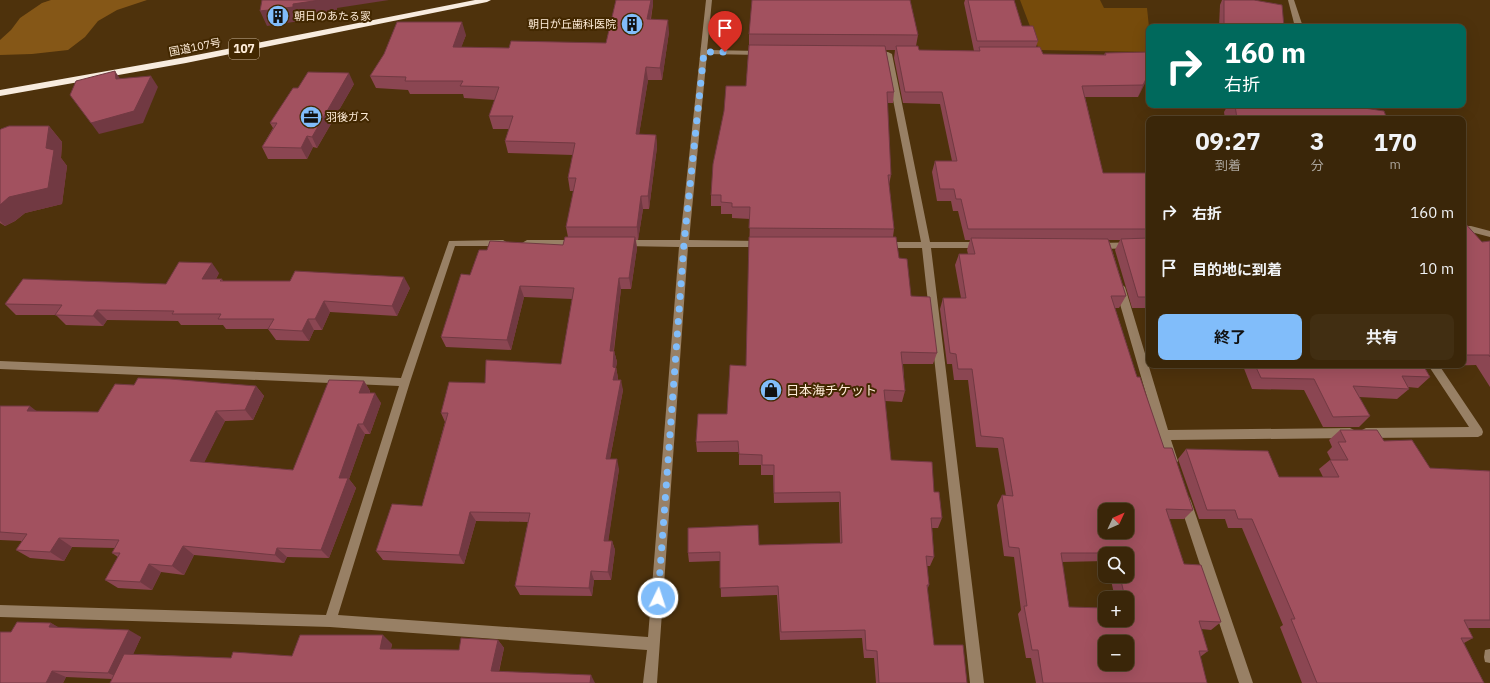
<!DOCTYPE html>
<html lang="ja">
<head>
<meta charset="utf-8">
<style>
	body { margin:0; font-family:"IBM Plex Sans","Noto Sans JP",sans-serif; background:#412e12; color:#f1f3f6; height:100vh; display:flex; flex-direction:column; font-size:15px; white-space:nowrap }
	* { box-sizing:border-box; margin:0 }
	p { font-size:13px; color:#aba59c }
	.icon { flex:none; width:22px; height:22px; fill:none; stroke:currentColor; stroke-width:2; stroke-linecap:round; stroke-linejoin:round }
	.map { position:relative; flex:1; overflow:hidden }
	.details { position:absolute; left:1146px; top:116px; width:320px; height:252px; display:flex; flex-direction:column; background:#3a2609; border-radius:8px; box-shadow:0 4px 16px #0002,0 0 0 1px #54432a }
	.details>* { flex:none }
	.guide { position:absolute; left:1146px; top:24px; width:320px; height:84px; border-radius:8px; box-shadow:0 4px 16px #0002,0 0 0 1px #54432a; background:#00695c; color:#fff; overflow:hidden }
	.needle { width:26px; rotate:46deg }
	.tools { position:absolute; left:1098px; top:503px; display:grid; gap:8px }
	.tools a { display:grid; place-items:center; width:36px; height:36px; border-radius:8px; background:#3a2609; box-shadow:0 4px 16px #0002,0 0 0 1px #54432a; font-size:20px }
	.pin { position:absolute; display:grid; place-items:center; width:34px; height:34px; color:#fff; margin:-41px -17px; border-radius:50% 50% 50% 0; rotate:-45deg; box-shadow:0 0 4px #0007 }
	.pin .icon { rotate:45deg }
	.me { position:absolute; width:44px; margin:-22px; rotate:4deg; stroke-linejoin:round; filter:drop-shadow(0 0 3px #0008) }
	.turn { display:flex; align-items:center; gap:14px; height:84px; padding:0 12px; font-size:18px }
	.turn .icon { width:52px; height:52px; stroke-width:2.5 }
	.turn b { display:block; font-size:28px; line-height:34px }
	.eta { display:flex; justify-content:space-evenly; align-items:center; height:68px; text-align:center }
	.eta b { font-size:24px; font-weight:700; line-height:28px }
	.button { display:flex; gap:8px; margin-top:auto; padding:8px 12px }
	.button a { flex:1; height:46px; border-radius:8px; background:#81bdfa; color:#111; font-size:16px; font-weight:700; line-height:46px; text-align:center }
	.button a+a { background:#412e12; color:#f1f3f6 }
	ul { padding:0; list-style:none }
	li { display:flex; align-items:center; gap:12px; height:56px; padding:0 12px }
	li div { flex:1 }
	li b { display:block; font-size:15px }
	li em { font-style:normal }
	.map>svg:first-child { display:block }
</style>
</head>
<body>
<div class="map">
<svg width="1490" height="683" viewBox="0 0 1490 683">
	<rect width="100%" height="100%" fill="#4e320c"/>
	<polygon fill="#764b0b" points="1020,0 1100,0 1104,8 1147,8 1149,27 1149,52 1039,50"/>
	<polygon fill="#855717" points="51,0 147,0 117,10 98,21 85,37 68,50 32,54 0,55 0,40 11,30 20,18 42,3"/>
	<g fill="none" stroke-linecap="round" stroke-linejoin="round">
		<g fill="#988065" fill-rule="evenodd">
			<polygon points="706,0 712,0 707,50 760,51 764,53 760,55 707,54 689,240 761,241 766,244 761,247 688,247 657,683 643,683 647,650 330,627 0,617 0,605 326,615 399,386 0,369 0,361 401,378 449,241 503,240 508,243 503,246 455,246 410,382 338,615 648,637 679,247 623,246 618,243 623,240 680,240"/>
			<polygon points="1288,0 1294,0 1303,27 1295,27"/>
			<polygon points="885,52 888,52 892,54 930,242 981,242 986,245 981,248 931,248 984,683 970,683 922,248 883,248 878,245 883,242 921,242 884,54"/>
			<polygon points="1463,226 1471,226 1490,231 1490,237 1471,232 1463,232"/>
			<polygon points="527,240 577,240 582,243 577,246 527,246 522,243"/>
			<polygon points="1149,242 1149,248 1097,249 1092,246 1097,243"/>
			<polygon points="1120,283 1125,287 1168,430 1350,428 1354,430 1355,433 1354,436 1350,438 1171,440 1178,461 1176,464 1172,466 1168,464 1158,435 1115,287"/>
			<polygon points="1428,365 1439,365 1482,429 1483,432 1482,435 1478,437 1366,438 1362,436 1361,433 1362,430 1366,428 1469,427"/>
			<polygon points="1185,496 1189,497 1191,501 1253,683 1239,683 1179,501 1181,497"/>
			<polygon points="1490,649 1490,663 1485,662 1484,657 1485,650"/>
		</g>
		<polygon fill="#f8ecdf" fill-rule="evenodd" points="475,0 491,0 487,2 186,63 0,96 0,90 186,57"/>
	</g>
	<g fill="#8b4652" fill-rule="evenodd">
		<polygon points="616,0 653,0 653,4 651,19 669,32 662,80 648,80 639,134 656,135 657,147 649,209 643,209 638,240 636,240 637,248 631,289 621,289 614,351 617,362 616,367 618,378 618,380 623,390 610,459 619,469 608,541 612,541 615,550 611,580 594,580 592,596 520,595 515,586 528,522 476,521 464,564 383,560 376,551 422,506 445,422 441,413 485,383 561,364 572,299 524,297 511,350 446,347 441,337 470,275 487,250 563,245 568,237 566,227 574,191 570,191 568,178 573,155 508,153 505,141 509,129 493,129 489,116 495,100 464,98 463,94 410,94 408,90 376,88 370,76 466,35 461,47 509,48 606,43"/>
		<path d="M965,0H1014L1022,26L1038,41L1036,47L1043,54L1104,55L1105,53L1149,75L1138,97H1085L1103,173H1149V308H1132L1115,250L1120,240H1109L1126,296L1119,308H1115L1137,377L1164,448L1193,510L1184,519H1169L1184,564L1221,622L1211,630L1201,629L1208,651L1200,657L1207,683H1036L1031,658H1026L1018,614L1021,610L1014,557L1004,556L997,505L1002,495L1006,496L998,448L976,447L968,380H954L952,364H947L940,309L943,298H961L955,265L959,254H968L967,250L970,240H965L958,211H953L951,201H937L932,172L935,161H952L940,104L903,103L894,58L895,50H886L894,92L893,103H887L891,175L889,185L894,229L893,237L899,258L911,296L937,353L933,364H903L905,391L902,402L885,401L891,460L934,492L942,518L938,528H932L934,557L930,566H927L929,585L927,590L934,645L967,683H876L874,658H864L862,638L780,640L777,595L721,597L720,561L689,562L688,553L759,545L840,543L839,502L774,503L773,475H761V465H739V452H697L696,442L727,414L746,366L750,219L732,218V214H721V206H711V195L746,86L749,45V34L918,35L916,46L919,50L978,51H974L964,3ZM1105,554H1127V576H1110L1115,598H1127V620L1069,607L1062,562L1105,561Z"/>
		<polygon points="1222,0 1254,0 1284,27 1219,27 1220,5"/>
		<polygon points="354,84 317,148 313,147 307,159 268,159 262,147 273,128 270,123 298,88"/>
		<polygon points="1228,105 1344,105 1387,119 1225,119 1224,112"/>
		<polygon points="49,126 62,142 61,158 67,166 62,204 25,213 15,221 5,226 0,223 0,130"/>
		<polygon points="1463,221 1482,242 1490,241 1490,387 1476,365 1441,366 1441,365 1463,365"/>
		<polygon points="219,273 216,279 222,279 223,281 410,288 397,316 330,312 322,330 314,330 309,341 276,340 268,329 226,329 223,325 181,325 178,321 107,320 103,326 66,325 56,315 16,315 5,304 166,284"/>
		<polygon points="1230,365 1428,365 1427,366 1424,366 1430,377 1418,388 1408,387 1409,389 1397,399 1359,397 1370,416 1359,427 1323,427 1304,390 1252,389 1243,366 1231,366"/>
		<polygon points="364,381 370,391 370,393 381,403 370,434 365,434 349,479 356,488 329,558 287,557 284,563 194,555 184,575 161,572 152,590 118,588 105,580 118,557 112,553 115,548 72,547 64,561 30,558 16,550 22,541 0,540 0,406 37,411 98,412 256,386 264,396 253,420 225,421 204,462 293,470"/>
		<polygon points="1340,430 1384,441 1430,468 1490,471 1490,628 1468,628 1473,638 1464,643 1484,683 1302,683 1280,627 1283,625 1242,528 1228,528 1225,519 1199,519 1178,459 1186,449 1279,477 1323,477 1319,469 1330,460 1331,460 1327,452 1332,447 1329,440"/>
		<polygon points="51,623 59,628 141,637 133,654 231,658 292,656 392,644 391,649 459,650 498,640 504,648 499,672 595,683 110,683 112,679 66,677 63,683 0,683"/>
	</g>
	<g fill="#713942">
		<polygon points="320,0 389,0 337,8 337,12 300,18 300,21 267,26 260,11 293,4"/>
		<polygon points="651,0 653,0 653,4 648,32 647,19"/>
		<polygon points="668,20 669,32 662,80 660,68"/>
		<polygon points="462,22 466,35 457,59 453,47"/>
		<polygon points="646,67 648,80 637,147 636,134"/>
		<polygon points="115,71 123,83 116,79"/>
		<polygon points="349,73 354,84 317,148 312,137"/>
		<polygon points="1149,73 1149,75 1138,97 1143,85"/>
		<polygon points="151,76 158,87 143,123 99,134 91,123"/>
		<polygon points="49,126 62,142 61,158 67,166 62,204 25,213 15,221 5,226 0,221 0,205 46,148"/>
		<polygon points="656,135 657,147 649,209 648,196"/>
		<polygon points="307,136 313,147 307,159 301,148"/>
		<polygon points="641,196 643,209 638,240 637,227"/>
		<polygon points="635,237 637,248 631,289 629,278"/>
		<polygon points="212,263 219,273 211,289 202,279"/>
		<polygon points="404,277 410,288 397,316 392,306"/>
		<polygon points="619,278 621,289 612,362 610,351"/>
		<polygon points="520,286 524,297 511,350 507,340"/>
		<polygon points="324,301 330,312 322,330 315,319"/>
		<polygon points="97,310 107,320 103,326 93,316"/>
		<polygon points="308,319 314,330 309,341 302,331"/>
		<polygon points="614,351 617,362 616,368 618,378 615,390 613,380 613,367"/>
		<polygon points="621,380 623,390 608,469 606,459"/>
		<polygon points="364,381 370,391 366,403 359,393"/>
		<polygon points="256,386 264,396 253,420 245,410"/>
		<polygon points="375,393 381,403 370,434 363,424"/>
		<polygon points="30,406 43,416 27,411"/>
		<polygon points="216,411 225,421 200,471 190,461"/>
		<polygon points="358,424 365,434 349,479 356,488 329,558 321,550 339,478"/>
		<polygon points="617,459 619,469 607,550 604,541"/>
		<polygon points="470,512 476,521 464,564 459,555"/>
		<polygon points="59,538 72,547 64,561 50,552"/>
		<polygon points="612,541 615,550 611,580 608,572"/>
		<polygon points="183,546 194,555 184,575 172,566"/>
		<polygon points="277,548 287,557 284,563 275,555"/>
		<polygon points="149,564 161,572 152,590 140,582"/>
		<polygon points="591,571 594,580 592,596 589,588"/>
		<polygon points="51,623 65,631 49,627"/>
		<polygon points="129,630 141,637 122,679 108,673"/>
		<polygon points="383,635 392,644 389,657 380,649"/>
		<polygon points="498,640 504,648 497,679 491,671"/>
		<polygon points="52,671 66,677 63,683 46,683"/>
		<polygon points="591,675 595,683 590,683"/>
	</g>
	<g fill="#a2515f" stroke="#713942" fill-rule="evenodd">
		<polygon points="262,0 320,0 293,4 293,7 260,11"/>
		<polygon points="616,0 651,0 647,19 668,20 660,68 646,67 636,134 656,135 648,196 641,196 637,227 566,227 576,178 568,178 575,143 505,141 513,116 489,116 499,87 460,86 463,81 405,81 406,77 370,76 384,54 397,22 462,22 453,47 509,48 511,41 606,43"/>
		<polygon points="752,0 910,0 918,35 749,34"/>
		<polygon points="968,0 1014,0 1022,26 1033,26 1038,41 977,41"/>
		<polygon points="1224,0 1254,0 1282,5 1284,27 1229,27 1224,26"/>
		<polygon points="749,45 885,46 894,92 887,92 891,175 888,175 894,229 749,228 750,207 732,207 732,203 721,202 721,195 711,195 713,164 724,111 726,86 746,86"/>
		<polygon points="896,46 918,46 919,50 980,51 979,47 1040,47 1043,54 1106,55 1105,53 1149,52 1149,73 1143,85 1082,86 1103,173 1149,173 1149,229 968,229 961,199 956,199 954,189 940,189 935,161 957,161 942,92 905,92"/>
		<polygon points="115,71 116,79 151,76 134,111 91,123 70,95 76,81"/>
		<polygon points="308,72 349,73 312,137 307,136 301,148 262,147 277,123 270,123 293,88 298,88"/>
		<polygon points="1235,105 1344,105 1384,111 1387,119 1237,119"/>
		<polygon points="9,126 49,126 46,148 54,150 48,188 9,197 0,205 0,130 1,129"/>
		<polygon points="1463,221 1482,242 1490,241 1490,357 1489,355 1463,355"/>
		<polygon points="565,237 635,237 629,278 619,278 610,351 614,351 613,367 616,368 613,380 621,380 606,459 617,459 604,541 612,541 608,572 591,571 589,588 515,586 530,513 470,512 459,555 376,551 392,504 422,506 448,413 441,413 449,382 485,383 486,360 561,364 574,288 520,286 507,340 441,337 461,274 470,275 479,250 487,250 490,241 563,245"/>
		<polygon points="749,237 896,237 899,258 907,259 911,296 930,297 937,353 901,352 905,391 884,390 891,460 932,462 934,492 939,492 942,518 931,518 934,557 926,556 929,585 927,585 934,645 963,645 967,683 879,683 877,651 866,650 865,630 781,632 778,586 720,588 720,552 688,553 688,528 758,525 759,545 842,543 840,492 774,493 774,465 762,465 762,455 739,454 738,441 696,442 698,414 727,414 730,365 746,366"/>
		<path d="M971,238L1108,239L1126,296H1111L1137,377H1140L1164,448H1172L1193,510L1166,509L1184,564L1201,565L1221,622L1199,621L1208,651H1199L1207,683H1043L1038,650H1032L1024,606H1027L1019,548L1009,547L1002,495L1013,496L1003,438L981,436L972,369H958L956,354L950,353L943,298H966L959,254H975ZM1105,510H1127V532H1105ZM1061,553H1114V554H1127V576H1120L1125,598H1127V605L1128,608H1127V620H1105V608L1069,607ZM1105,642H1127V664H1105Z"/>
		<polygon points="1149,238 1149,297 1138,297 1121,239"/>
		<polygon points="179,262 212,263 202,279 222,279 220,281 290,281 295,271 404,277 392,306 324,301 315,319 308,319 302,331 268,329 274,319 218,319 221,314 172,314 174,311 97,310 93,316 55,315 62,305 5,304 23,279 166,284"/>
		<polygon points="1255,365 1423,365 1430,377 1402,376 1409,389 1353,386 1370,416 1333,417 1314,379 1261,378"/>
		<polygon points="138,378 170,379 256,386 245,410 216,411 190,461 293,470 329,380 364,381 359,393 375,393 363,424 358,424 339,478 348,478 321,550 277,548 275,555 183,546 172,566 149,564 140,582 105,580 120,553 112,553 119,540 59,538 50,552 16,550 27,534 0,532 0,406 30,406 27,411 98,412 115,384 134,385"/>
		<polygon points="1340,430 1377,430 1384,441 1412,440 1430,468 1490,471 1490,620 1464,620 1473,638 1461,638 1484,683 1317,683 1291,619 1295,619 1252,519 1238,519 1235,510 1207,510 1186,449 1268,451 1279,477 1339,477 1330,460 1348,460 1338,442 1346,442"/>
		<polygon points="17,622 51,623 49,627 129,630 108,673 52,671 46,683 0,683 0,632 11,632"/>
		<polygon points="300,635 383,635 380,649 459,650 461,638 498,640 491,671 591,675 590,683 110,683 124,654 231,658 233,652 292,656"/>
	</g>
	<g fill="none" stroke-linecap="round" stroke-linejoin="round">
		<polyline stroke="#81bdfa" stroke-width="7" stroke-dasharray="0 12.6" points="658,598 684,243 704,52 725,52"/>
	</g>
	<defs>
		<g id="building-disc" transform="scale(1.15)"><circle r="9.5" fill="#81bdfa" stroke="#432801"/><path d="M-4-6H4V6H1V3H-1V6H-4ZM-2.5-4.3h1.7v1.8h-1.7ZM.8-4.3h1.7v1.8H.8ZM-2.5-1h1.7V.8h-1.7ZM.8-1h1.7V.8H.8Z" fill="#111"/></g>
		<g id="office-disc" transform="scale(1.15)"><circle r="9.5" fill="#81bdfa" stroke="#432801"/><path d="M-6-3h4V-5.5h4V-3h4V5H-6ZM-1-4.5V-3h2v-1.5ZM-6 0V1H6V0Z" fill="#111"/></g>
		<g id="shop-disc" transform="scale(1.15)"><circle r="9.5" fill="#81bdfa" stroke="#432801"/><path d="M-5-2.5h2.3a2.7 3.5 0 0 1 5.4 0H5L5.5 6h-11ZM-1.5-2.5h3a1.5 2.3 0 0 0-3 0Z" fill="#111"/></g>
	</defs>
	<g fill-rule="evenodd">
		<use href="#building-disc" x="278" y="16"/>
		<use href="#building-disc" x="632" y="24"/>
		<use href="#office-disc" x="311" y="117"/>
		<use href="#shop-disc" x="771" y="390"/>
	</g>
	<g text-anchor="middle" stroke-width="4" stroke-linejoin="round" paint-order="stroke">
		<g font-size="11" fill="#ffedd9" stroke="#432801" text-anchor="start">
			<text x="294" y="20">朝日のあたる家</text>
			<text x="616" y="28" text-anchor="end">朝日が丘歯科医院</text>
			<text x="326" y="121">羽後ガス</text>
		</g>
		<g font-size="11" fill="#ffedd9" stroke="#432801">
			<text transform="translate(195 47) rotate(-11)" y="4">国道107号</text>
		</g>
		<rect fill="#432801" stroke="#c7b298" stroke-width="1" x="229" y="39" width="30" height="20" rx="3"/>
		<g font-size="12" font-weight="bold" fill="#ffedd9">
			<text x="244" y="53">107</text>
		</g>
		<g font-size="13" fill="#ffedd9" stroke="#432801" text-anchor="start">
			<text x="786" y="395">日本海チケット</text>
		</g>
	</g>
</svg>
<div class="tools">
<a><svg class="needle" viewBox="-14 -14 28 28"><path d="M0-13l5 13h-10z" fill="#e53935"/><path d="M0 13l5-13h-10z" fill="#aba59c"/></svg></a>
<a><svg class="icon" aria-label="search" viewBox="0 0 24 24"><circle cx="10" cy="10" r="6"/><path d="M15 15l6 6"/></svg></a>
<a>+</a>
<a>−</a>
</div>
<div class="pin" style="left:725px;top:52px;background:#d93025"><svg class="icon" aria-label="arrive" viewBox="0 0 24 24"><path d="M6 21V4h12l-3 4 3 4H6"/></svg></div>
<svg class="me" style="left:658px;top:598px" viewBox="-20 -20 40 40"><circle r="17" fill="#81bdfa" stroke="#fff" stroke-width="3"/><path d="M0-11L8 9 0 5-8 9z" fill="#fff"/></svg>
<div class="guide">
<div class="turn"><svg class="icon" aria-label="right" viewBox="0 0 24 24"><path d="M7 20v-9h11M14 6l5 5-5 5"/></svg><div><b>160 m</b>右折</div></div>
</div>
<section class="details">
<div class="eta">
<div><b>09:27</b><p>到着</p></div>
<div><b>3</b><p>分</p></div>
<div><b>170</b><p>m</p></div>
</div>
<ul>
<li><svg class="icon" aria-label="right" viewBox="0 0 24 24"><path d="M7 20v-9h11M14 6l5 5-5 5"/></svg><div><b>右折</b></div><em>160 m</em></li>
<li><svg class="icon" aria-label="arrive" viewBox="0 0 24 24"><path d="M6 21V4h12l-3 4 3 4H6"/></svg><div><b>目的地に到着</b></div><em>10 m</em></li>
</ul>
<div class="button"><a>終了</a><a>共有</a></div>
</section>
</div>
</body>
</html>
